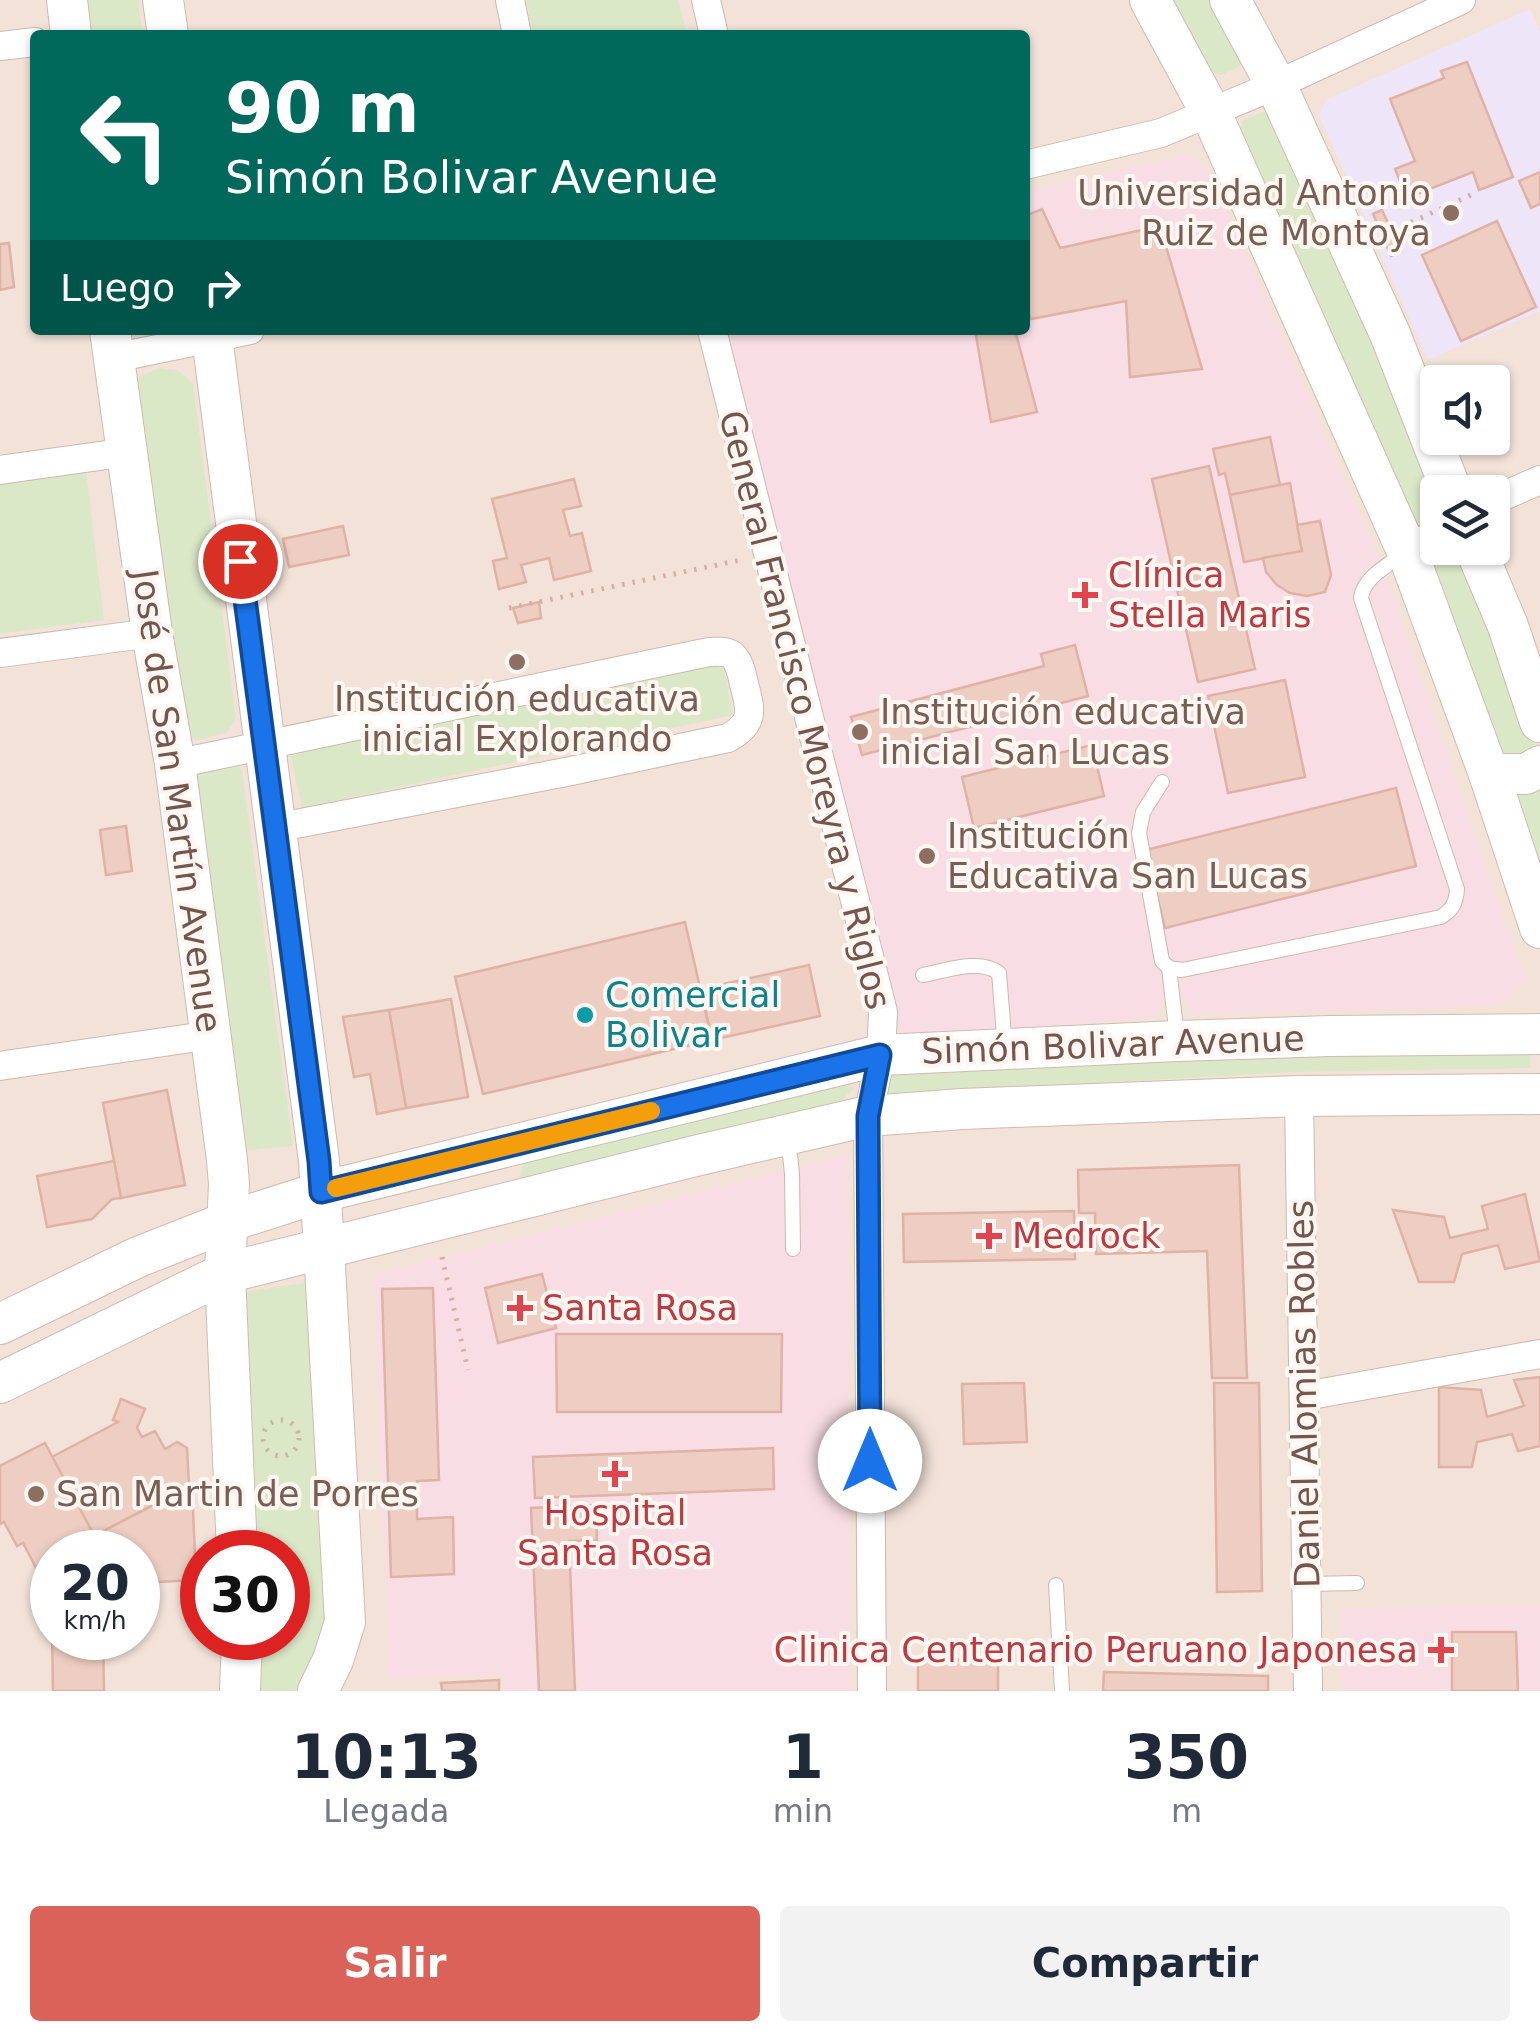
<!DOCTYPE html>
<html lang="es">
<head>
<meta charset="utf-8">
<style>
	body { margin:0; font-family:"DejaVu Sans",sans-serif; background:#f2f2f3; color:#1f2937; height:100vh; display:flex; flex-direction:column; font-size:38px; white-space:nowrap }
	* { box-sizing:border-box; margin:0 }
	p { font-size:32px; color:#747a83 }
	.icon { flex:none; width:55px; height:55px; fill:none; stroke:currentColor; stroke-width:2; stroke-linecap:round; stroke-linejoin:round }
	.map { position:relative; height:1691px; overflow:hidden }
	.drawer { display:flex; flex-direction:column; background:#fff; flex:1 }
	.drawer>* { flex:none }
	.hud { position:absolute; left:30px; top:30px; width:1000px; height:305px; border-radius:10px; box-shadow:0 2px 8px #0004; background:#00695c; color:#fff; overflow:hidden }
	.fabs { position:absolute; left:1420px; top:365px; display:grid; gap:20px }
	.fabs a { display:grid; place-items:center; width:90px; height:90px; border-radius:10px; background:#fff; box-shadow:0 2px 8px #0004; font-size:50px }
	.speed { position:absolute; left:30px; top:1530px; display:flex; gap:20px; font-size:50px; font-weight:700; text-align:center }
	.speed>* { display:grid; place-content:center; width:130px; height:130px; border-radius:50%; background:#fff; box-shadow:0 2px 8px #0004; line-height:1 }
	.speed small { font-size:25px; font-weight:400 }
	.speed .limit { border:15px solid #d22; background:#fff; color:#111 }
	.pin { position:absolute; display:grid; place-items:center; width:85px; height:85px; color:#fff; margin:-42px; border:5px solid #fff; border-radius:50%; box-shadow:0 2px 10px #0007 }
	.me { position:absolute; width:110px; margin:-55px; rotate:0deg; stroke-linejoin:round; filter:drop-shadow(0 0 8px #0008) }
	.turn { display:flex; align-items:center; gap:35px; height:210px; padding:0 30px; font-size:45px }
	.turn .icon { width:130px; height:130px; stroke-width:2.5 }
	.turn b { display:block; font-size:70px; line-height:85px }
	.then { display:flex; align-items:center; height:95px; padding:0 30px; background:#0003; gap:20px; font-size:38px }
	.eta { display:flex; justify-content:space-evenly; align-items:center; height:170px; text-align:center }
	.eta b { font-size:60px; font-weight:700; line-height:70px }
	.cta { display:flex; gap:20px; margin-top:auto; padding:20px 30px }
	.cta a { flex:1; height:115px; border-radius:10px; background:#db6259; color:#fff; font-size:40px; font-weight:700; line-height:115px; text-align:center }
	.cta a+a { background:#f2f2f3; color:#1f2937 }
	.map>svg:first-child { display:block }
</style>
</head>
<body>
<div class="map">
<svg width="1540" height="1691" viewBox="0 0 1540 1691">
	<rect width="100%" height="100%" fill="#fbf2ea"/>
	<path fill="#f2e2d8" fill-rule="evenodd" d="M0,0H1540V1691H0ZM35,35H1025V330H35ZM1438,382H1492V438H1438ZM1438,492H1492V548H1438ZM52,1552H138V1638H52ZM202,1552H288V1638H202Z"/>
	<polygon fill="#eee6f8" points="1530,9 1540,32 1540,311 1428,360 1319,115 1326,100"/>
	<g fill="#f8dde5">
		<polygon points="1190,155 1209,169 1381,563 1525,979 1501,1006 1195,1014 1180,994 1164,996 1153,1018 903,1036 883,1012 712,330 1025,330 1025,191"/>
		<polygon points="847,1155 851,1691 506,1691 505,1673 389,1679 374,1275"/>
		<polygon points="1540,1605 1540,1691 1343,1691 1342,1608"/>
	</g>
	<g fill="#dae8c8">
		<polygon points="80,0 138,0 143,35 85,35"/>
		<polygon points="526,0 678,0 687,35 533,35"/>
		<polygon points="1171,0 1219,0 1242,49 1240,66 1221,75 1207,70"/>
		<polygon points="1265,111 1274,116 1438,492 1437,516 1411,527 1240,133 1243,120"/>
		<polygon points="160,368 177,370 193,383 236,719 226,733 196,740 182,730 133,386 142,375"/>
		<polygon points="86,471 104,620 0,634 0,483"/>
		<polygon points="1459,556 1500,640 1540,753 1540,888 1429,573 1434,563"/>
		<polygon points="722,660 733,715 302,808 290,753"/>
		<polygon points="232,759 242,771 293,1146 248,1150 236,1074 223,1057 188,778 196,766"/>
		<polygon points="1529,1050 1531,1068 1293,1072 878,1095 886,1075 1290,1053"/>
		<polygon points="843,1085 854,1088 835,1107 520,1179 524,1159"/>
		<polygon points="320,1281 332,1627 302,1691 249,1691 252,1638 288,1638 288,1552 247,1552 235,1293"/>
	</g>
	<g fill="#eecec3" stroke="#e0b2a5" stroke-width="2.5">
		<polygon points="1467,62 1513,177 1479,190 1473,172 1407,198 1395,169 1415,161 1390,99 1444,78 1441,71"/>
		<polygon points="1540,172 1540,204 1531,208 1519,181"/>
		<polygon points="1042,209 1060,248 1160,226 1202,369 1130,377 1126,301 1031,319 1025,305 1025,216"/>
		<polygon points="1382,210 1401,251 1391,256 1373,214"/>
		<polygon points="1497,221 1536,307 1461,341 1422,255"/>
		<polygon points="9,243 14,287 0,290 0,244"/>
		<polygon points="975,330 1015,330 1037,412 991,422"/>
		<polygon points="1270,437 1280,485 1230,495 1225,473 1219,475 1213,449"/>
		<polygon points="1209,466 1255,669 1198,682 1152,479"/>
		<polygon points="574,479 581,506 563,510 570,536 582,533 591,571 554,580 549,558 521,565 526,582 499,589 493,561 507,558 492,499"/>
		<polygon points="1290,483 1302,551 1244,562 1230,495"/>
		<polygon points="1320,521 1331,575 1325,592 1307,596 1290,593 1277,585 1266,572 1263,558 1302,551 1297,525"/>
		<polygon points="343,526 349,555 289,567 283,539"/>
		<polygon points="539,602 541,618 518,623 513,608"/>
		<polygon points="1075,645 1088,696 862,755 851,717 1044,666 1041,654"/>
		<polygon points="1285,680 1305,777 1228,793 1208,696"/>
		<polygon points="1092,745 1104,796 974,828 962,777"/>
		<polygon points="1396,788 1416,866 1165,928 1146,850"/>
		<polygon points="126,826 132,871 106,875 100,830"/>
		<polygon points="685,922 712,1040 483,1094 455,977"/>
		<polygon points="809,965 820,1016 712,1040 701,989"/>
		<polygon points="451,999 468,1097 406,1108 389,1010"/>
		<polygon points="389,1010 406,1108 377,1114 370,1074 354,1077 343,1017"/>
		<polygon points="167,1090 185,1185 121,1198 103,1103"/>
		<polygon points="114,1161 121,1198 112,1199 92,1219 47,1227 37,1176"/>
		<polygon points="1239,1165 1247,1378 1212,1378 1207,1251 1096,1254 1095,1213 1079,1213 1078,1170"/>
		<polygon points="1525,1194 1540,1261 1505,1269 1498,1245 1462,1254 1454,1282 1419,1282 1393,1210 1444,1217 1450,1238 1488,1229 1482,1206"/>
		<polygon points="1074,1211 1075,1259 904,1262 903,1214"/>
		<polygon points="542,1274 556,1328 498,1343 485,1288"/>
		<polygon points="433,1288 439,1480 417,1481 417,1519 453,1517 454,1574 391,1577 382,1289"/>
		<polygon points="556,1334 782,1334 781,1412 557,1412"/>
		<polygon points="1540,1377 1540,1446 1518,1451 1512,1434 1477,1442 1472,1467 1439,1467 1439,1387 1481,1390 1487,1417 1524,1406 1514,1380"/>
		<polygon points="1024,1383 1027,1442 964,1444 962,1384"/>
		<polygon points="1214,1383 1259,1383 1262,1591 1217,1592"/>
		<polygon points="121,1399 145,1409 137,1428 142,1437 155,1431 165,1449 177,1442 187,1448 189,1486 94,1536 52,1457 118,1422 113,1420"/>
		<polygon points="45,1443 103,1552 52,1552 52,1581 45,1585 23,1543 17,1546 4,1522 0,1524 0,1466"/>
		<polygon points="773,1448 774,1489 535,1498 533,1457"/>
		<polygon points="192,1485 196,1580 138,1583 138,1552 103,1552 94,1536"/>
		<polygon points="596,1505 597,1540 569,1541 575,1691 539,1691 531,1508"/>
		<polygon points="52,1631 52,1638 103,1638 104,1691 53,1691"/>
		<polygon points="1452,1632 1516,1632 1518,1691 1452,1691"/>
		<rect x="918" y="1660" width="80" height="31"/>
		<polygon points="1104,1672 1268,1676 1268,1691 1103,1691"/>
		<polygon points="499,1680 499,1691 442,1691 441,1683"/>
	</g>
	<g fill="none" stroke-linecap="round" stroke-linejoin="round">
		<g stroke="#cdb8b0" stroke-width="16">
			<g id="lane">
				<path d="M1162,782L1143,812L1139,833L1162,961L1169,968L1182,970L1441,917C1453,909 1456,903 1457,889L1361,598C1363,578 1387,566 1403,554"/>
				<polyline points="1169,968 1177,1037"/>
				<path d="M923,975C945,971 980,958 999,973L1005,1048"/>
				<polyline points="788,1135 792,1174 793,1249"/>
				<polyline points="1308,1584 1357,1583"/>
				<polyline points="1056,1585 1062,1691"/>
			</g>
		</g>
		<g stroke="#cdb8b0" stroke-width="30">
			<g id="street">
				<polyline points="510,0 517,35"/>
				<polyline points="706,0 714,35"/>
				<polyline points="0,46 35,42"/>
				<polyline points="1025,165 1161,133 1276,85 1461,0"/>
				<polyline points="712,330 883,1012 881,1055 868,1116 872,1691"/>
				<polyline points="114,358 250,330"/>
				<polyline points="0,470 128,452"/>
				<polyline points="1492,501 1540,480"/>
				<polyline points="1407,551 1438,531"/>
				<polyline points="0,653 152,633"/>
				<path d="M175,764L709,652C717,652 725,650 732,655C740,662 742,675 744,684C751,710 755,723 728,738L571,771L275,828"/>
				<polyline points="0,1066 212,1035"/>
				<polyline points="1299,1096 1308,1691"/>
				<polyline points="1305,1396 1540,1354"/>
			</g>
		</g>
		<g stroke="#d1bab1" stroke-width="42">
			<g id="secondary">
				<polyline points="67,0 71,35"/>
				<polyline points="163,0 168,35"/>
				<polyline points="1150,0 1211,113 1407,551 1489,774 1540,928"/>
				<polyline points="1230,0 1276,85 1390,334 1452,492"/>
				<polyline points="110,330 152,633 175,764 227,1160 229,1184 225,1273 237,1552"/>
				<polyline points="211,330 319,1161 345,1622 333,1660 318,1691"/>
				<polyline points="1475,548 1508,626 1540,722"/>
				<polyline points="1489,774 1526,774 1540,766"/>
				<polyline points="0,1324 138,1257 227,1222 321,1192 881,1055 1177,1041 1330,1036 1540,1034"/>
				<polyline points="0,1383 225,1273 695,1156 868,1116 962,1109 1299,1096 1540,1094"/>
				<polyline points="240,1691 242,1638"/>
			</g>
		</g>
		<g stroke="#d4b1a6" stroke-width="5" stroke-dasharray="2.5 8" stroke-linecap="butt">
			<polyline points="1392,231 1471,195"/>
			<polyline points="509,608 741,560"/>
			<polyline points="442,1257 468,1370"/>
			<circle cx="281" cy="1438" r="18"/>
		</g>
		<use href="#lane" stroke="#fff" stroke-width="14"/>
		<use href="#street" stroke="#fff" stroke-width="28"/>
		<use href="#secondary" stroke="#fff" stroke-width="40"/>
	</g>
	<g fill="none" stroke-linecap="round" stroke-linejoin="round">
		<g stroke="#114b97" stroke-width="25">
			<polyline id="route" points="240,561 319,1161 321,1192 880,1055 868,1116 870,1461"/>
		</g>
		<use href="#route" stroke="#1a73e8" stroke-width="18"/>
		<polyline stroke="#f59e0b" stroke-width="18" points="336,1188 651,1111"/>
	</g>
	<g fill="#8d6e63" stroke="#fef6f0" stroke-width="4">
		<circle cx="1451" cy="213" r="10"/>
		<circle cx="517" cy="662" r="10"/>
		<circle cx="860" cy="732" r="10"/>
		<circle cx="927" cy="856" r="10"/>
		<circle cx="36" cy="1494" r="10"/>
	</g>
	<g fill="#e0444e" stroke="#fef6f0" stroke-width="4">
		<path d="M1080 580h10v10h10v10h-10v10h-10v-10h-10v-10h10z"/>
		<path d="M984 1221h10v10h10v10h-10v10h-10v-10h-10v-10h10z"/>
		<path d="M515 1293h10v10h10v10h-10v10h-10v-10h-10v-10h10z"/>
		<path d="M610 1459h10v10h10v10h-10v10h-10v-10h-10v-10h10z"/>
		<path d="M1436 1635h10v10h10v10h-10v10h-10v-10h-10v-10h10z"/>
	</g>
	<circle fill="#0f9aa8" stroke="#fef6f0" stroke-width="4" cx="585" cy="1015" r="10"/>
	<g text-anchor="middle" stroke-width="8" stroke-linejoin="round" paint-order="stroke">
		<g font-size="35" fill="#785e54" stroke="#fef6f0" text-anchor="start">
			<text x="1431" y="205" text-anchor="end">Universidad Antonio<tspan x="1431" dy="40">Ruiz de Montoya</tspan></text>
			<text x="517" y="711" text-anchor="middle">Institución educativa<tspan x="517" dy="40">inicial Explorando</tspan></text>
			<text x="880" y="724">Institución educativa<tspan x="880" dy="40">inicial San Lucas</tspan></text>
			<text x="947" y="848">Institución<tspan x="947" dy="40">Educativa San Lucas</tspan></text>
			<text x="56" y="1506">San Martin de Porres</text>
		</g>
		<g font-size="35" fill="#be3a42" stroke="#fef6f0" text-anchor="start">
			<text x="1108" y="587">Clínica<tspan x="1108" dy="40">Stella Maris</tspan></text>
			<text x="1012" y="1248">Medrock</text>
			<text x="542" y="1320">Santa Rosa</text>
			<text x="615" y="1525" text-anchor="middle">Hospital<tspan x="615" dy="40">Santa Rosa</tspan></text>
			<text x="1418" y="1662" text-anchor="end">Clinica Centenario Peruano Japonesa</text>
		</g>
		<g font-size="35" fill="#74564f" stroke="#fef6f0">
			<text transform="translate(805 710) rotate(76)" y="12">General Francisco Moreyra y Riglos</text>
			<text transform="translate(177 801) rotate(82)" y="12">José de San Martín Avenue</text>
			<text transform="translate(1113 1045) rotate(-2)" y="12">Simón Bolivar Avenue</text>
			<text transform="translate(1304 1394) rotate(-91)" y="12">Daniel Alomias Robles</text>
		</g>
		<g font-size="35" fill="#0d838f" stroke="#fef6f0" text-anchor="start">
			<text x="605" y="1007">Comercial<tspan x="605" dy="40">Bolivar</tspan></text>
		</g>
	</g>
</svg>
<div class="fabs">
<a><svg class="icon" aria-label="sound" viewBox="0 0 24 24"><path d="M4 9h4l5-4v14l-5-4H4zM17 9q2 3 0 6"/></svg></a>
<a><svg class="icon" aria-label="layers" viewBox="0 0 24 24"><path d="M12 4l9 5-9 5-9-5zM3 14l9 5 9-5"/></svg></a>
</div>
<div class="speed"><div>20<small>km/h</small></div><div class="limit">30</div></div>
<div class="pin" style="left:240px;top:561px;background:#d93025"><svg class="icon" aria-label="arrive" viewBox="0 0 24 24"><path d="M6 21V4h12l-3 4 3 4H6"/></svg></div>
<svg class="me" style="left:870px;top:1461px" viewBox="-20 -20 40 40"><circle r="19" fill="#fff"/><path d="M0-13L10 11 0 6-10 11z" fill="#1a73e8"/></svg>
<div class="hud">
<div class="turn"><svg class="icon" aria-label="left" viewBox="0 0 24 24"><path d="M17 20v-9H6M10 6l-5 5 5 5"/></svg><div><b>90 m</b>Simón Bolivar Avenue</div></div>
<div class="then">Luego<svg class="icon" aria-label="right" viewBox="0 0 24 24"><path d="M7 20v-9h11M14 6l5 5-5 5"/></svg></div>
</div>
</div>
<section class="drawer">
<div class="eta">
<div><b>10:13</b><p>Llegada</p></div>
<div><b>1</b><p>min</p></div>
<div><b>350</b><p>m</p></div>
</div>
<div class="cta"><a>Salir</a><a>Compartir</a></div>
</section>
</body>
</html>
